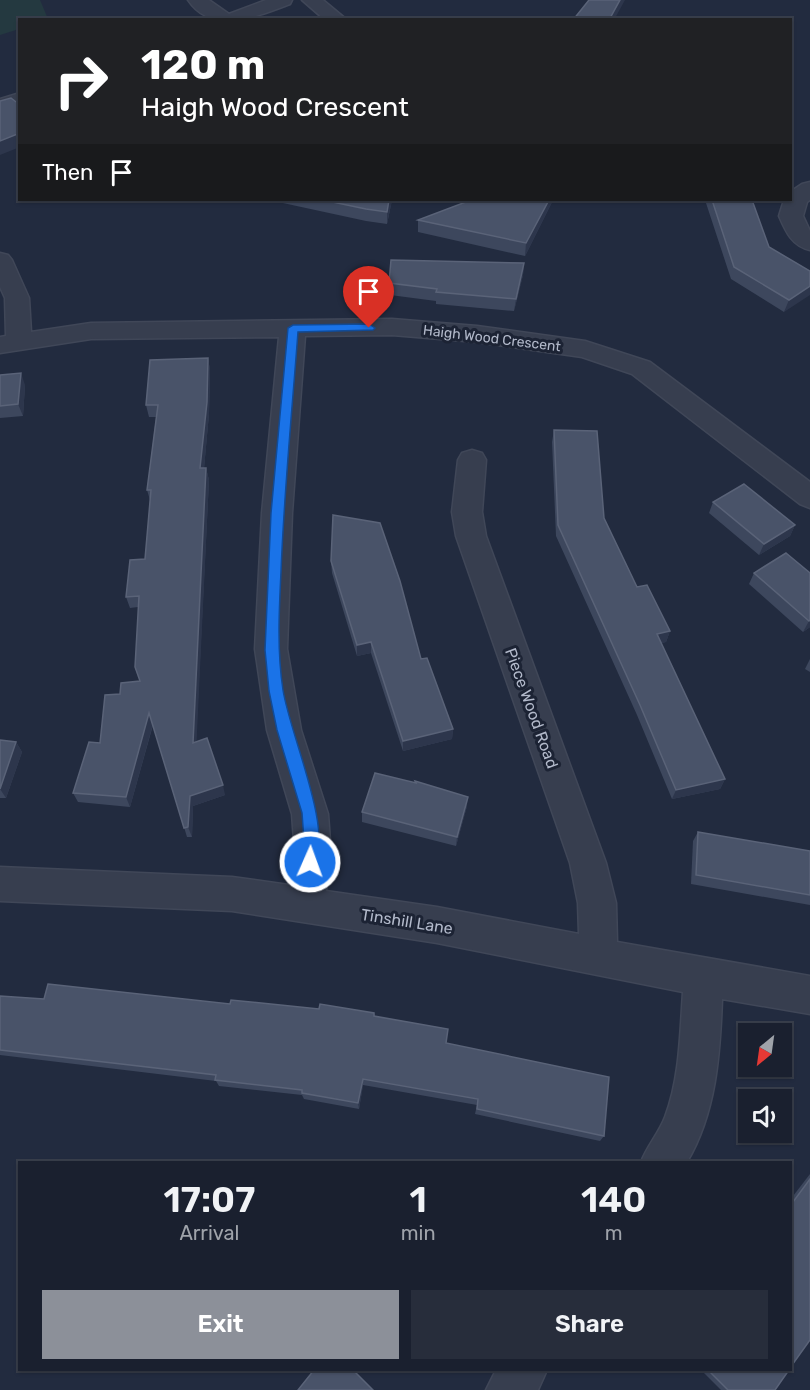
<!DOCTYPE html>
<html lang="en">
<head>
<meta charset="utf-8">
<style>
	body { margin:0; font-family:Rubik,sans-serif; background:#272d3b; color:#f1f3f6; height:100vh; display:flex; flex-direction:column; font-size:22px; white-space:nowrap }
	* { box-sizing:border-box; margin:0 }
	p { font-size:20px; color:#9fa3aa }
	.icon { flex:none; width:33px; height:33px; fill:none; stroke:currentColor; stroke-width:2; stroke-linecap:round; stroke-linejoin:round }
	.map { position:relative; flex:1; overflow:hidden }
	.side { position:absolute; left:18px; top:1161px; width:774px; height:210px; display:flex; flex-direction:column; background:#1a202f; border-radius:0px; box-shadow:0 2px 4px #0004,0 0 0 2px #383e4b }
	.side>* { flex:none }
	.banner { position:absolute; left:18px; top:18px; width:774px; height:183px; border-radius:0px; box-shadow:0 2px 4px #0004,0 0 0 2px #383e4b; background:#202124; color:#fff; overflow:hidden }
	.needle { width:39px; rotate:209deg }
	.buttons { position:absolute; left:738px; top:1023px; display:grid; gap:12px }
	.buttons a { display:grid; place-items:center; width:54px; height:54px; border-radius:0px; background:#1a202f; box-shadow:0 2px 4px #0004,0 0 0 2px #383e4b; font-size:30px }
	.pin { position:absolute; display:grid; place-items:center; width:51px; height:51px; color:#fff; margin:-62px -26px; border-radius:50% 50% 50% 0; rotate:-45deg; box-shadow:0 0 6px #0007 }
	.pin .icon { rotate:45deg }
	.me { position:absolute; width:66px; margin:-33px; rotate:2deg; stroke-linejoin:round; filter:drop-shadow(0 0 4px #0008) }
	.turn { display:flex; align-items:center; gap:21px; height:126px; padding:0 24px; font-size:27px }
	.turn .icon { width:78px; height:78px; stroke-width:2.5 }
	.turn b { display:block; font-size:42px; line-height:51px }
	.then { display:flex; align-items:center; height:57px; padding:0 24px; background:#0003; gap:12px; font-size:22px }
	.eta { display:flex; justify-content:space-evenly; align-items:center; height:102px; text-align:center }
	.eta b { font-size:36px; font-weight:600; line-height:42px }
	.button { display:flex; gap:12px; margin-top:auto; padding:12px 24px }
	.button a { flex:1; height:69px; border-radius:0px; background:#8c9099; color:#fff; font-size:24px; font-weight:600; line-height:69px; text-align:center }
	.button a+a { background:#272d3b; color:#f1f3f6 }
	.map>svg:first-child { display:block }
</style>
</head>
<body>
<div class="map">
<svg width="810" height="1390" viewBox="0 0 810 1390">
	<rect width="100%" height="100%" fill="#222b3f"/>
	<polygon fill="#243940" points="0,0 40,0 48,19 20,20 19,29 0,35"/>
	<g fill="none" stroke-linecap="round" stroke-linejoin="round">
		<g stroke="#404758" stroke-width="3">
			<g id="street">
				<path d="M188,0H209L229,14L266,0H292L290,4C258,16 212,36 188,0Z"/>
				<polygon points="302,0 323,0 347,20 325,20"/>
				<polygon points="20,93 20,106 0,112 0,99"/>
				<path d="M810,182V200L807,202L803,216L810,231V250C792,246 786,232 779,216L784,200H790V192L802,184Z"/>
				<path d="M0,253L8,255L12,260L29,298L31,332L91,323L392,319L477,326L585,341L650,362L810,482V508L800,504L632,374L582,357L477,342L392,335L305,336L292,513L287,649L301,730L328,814L330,841L326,891L437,907L579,934L578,903L570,863L456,536L452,512L458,460L462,453L472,450L482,453L486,460L482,512L486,536L606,863L616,903L617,942L810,976V1014L722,999C720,1055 716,1113 687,1162H641C647,1146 659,1133 665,1117C680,1078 680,1033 683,992L437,943L232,911L0,901V867L232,877L289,885L294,841L292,814L267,730L255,649L262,513L279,337L91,339L0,353V337L6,336L5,298L0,287Z"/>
				<polygon points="496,1370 547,1370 538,1390 486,1390"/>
			</g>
		</g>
		<use href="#street" fill="#373e4f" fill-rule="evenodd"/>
	</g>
	<g fill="#3d475d">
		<polygon points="269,200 392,200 387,224 366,221"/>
		<polygon points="471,200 553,200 525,256 418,232 418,220"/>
		<polygon points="705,200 752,200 769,247 810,271 784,312 731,279"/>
		<polygon points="524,263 523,275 514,311 436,304 436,301 390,295 389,283"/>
		<polygon points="208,358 210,370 209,414 204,468 206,468 209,480 196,741 225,795 193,806 192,837 187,837 153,725 130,807 78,802 73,793 100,743 120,694 140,681 138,607 130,608 126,597 145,559 150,500 147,490 156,417 149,417 146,405"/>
		<polygon points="0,375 25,385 23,416 0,418"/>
		<polygon points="554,430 604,518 637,587 670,631 666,642 661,643 725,779 720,789 672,799 637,715 556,536 552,442"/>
		<polygon points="713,502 795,525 790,536 759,555 709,513"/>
		<polygon points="331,561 421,659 453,729 452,739 403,751 371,653 357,656 332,573"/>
		<polygon points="754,573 810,573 810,627 803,632 749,584"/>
		<polygon points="810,659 810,672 805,669"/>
		<polygon points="0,740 16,742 22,752 6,798 0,798"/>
		<polygon points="415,781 467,806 456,846 362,822 362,812 415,783"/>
		<polygon points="698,832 810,851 810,905 691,884 693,841"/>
		<polygon points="0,996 44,999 230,1004 374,1013 375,1017 446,1043 604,1136 600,1141 475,1114 477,1105 363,1085 359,1109 304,1099 302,1095 219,1086 216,1081 0,1055"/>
		<polygon points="810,1174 810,1340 790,1368 790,1200"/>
		<polygon points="701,1370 789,1370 775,1390 721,1390"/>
	</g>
	<g fill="#2d364c">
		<polygon points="620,0 625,0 614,20 609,20"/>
		<polygon points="20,133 20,147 0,155 0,141"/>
		<polygon points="389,200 392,200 387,224 387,212"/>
		<polygon points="549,200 553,200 525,256 526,243"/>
		<polygon points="524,263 523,275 514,311 516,299"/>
		<polygon points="810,286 810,295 784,312 789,300"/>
		<polygon points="208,358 210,370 209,414 203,480 200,468"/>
		<polygon points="21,373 25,385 23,416 18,404"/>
		<polygon points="206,468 209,480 196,753 193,743"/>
		<polygon points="795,525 790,536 759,555 764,544"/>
		<polygon points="810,620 810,627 803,632 809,621"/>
		<polygon points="670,631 666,642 653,645 657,634"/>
		<polygon points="371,642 371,653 357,656 357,645"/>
		<polygon points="149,713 153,724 130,807 126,797"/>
		<polygon points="453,729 452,739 403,751 403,741"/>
		<polygon points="16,742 22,752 6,798 0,789"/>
		<polygon points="725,779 720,789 672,799 676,790"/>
		<polygon points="223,785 225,795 193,806 192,837 188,827 190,796"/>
		<polygon points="468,797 467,806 456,846 457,837"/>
		<polygon points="363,1079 363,1085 359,1109 358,1103"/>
	</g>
	<g fill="#495369" stroke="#5a6378" stroke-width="1.5">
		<polygon points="589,0 620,0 609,20 573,20"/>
		<polygon points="11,98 20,105 20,133 0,141 0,101"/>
		<polygon points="323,200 389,200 387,212 366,209"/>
		<polygon points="471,200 549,200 526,243 418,220"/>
		<polygon points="712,200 752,200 769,247 810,271 810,286 789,300 734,267"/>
		<polygon points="391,260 524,263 516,299 436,292 437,289 389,283"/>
		<polygon points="208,358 207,402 200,468 206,468 193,743 207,738 223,785 190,796 188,827 184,828 149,713 126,797 73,793 89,742 100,743 105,695 120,694 121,683 140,681 135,667 139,596 126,597 130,560 145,559 151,490 147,490 158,405 146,405 150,360"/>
		<polygon points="21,373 18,404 0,406 0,375"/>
		<polygon points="554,430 597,431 604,518 637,587 647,585 670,631 657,634 725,779 676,790 640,705 558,525"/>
		<polygon points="744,484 795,525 764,544 713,502"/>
		<polygon points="333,515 380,523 400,581 421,659 427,658 453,729 403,741 371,642 357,645 331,561"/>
		<polygon points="786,553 810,573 810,620 809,621 754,573"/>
		<polygon points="0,740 16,742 0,789"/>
		<polygon points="375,773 416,783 415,781 468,797 457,837 362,812"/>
		<polygon points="698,832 810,851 810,895 696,875"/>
		<polygon points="48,984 230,1004 231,1000 319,1009 320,1004 374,1013 374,1016 448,1029 446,1043 609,1077 604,1136 477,1109 478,1099 363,1079 358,1103 302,1093 302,1090 215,1080 216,1075 0,1050 0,996 44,999"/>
		<polygon points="810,1179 810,1340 790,1368 790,1206"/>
		<polygon points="314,1370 353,1370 373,1390 298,1390"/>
		<polygon points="708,1370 789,1370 775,1390 728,1390"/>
	</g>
	<path fill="#1a73e8" stroke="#114b97" stroke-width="1.5" d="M369,324L375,328L373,330L298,332C292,412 284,492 281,572C279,612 277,651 283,690C290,735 333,828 315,867L310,869L304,867L302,862L304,841L302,813L277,730L269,691L265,650L271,513L288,328L293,325Z"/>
	<g text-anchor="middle" stroke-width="6" stroke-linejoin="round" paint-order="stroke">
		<g font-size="14" fill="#b2b9ca" stroke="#1c2334">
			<text transform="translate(492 338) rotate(7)" y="5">Haigh Wood Crescent</text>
		</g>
		<g font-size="16" fill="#b2b9ca" stroke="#1c2334">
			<text transform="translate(532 708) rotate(70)" y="6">Piece Wood Road</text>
			<text transform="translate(407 921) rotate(9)" y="6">Tinshill Lane</text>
		</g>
	</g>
</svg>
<div class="buttons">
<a><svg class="needle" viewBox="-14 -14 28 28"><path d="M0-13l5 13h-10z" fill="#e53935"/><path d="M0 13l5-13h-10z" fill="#9fa3aa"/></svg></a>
<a><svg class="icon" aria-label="sound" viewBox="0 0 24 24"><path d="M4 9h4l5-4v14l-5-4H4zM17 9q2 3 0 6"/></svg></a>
</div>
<div class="pin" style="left:369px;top:328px;background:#d93025"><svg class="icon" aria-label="arrive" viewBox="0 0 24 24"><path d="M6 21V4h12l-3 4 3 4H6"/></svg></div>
<svg class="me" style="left:310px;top:862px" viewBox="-20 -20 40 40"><circle r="17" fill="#1a73e8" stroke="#fff" stroke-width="3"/><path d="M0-11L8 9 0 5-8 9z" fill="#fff"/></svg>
<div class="banner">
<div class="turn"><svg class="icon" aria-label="right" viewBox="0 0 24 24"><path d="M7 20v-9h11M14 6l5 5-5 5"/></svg><div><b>120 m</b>Haigh Wood Crescent</div></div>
<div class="then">Then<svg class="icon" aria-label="arrive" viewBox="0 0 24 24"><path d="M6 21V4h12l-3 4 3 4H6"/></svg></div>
</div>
<section class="side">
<div class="eta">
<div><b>17:07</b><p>Arrival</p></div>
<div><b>1</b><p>min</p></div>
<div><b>140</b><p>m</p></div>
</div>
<div class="button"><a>Exit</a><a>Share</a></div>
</section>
</div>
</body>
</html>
